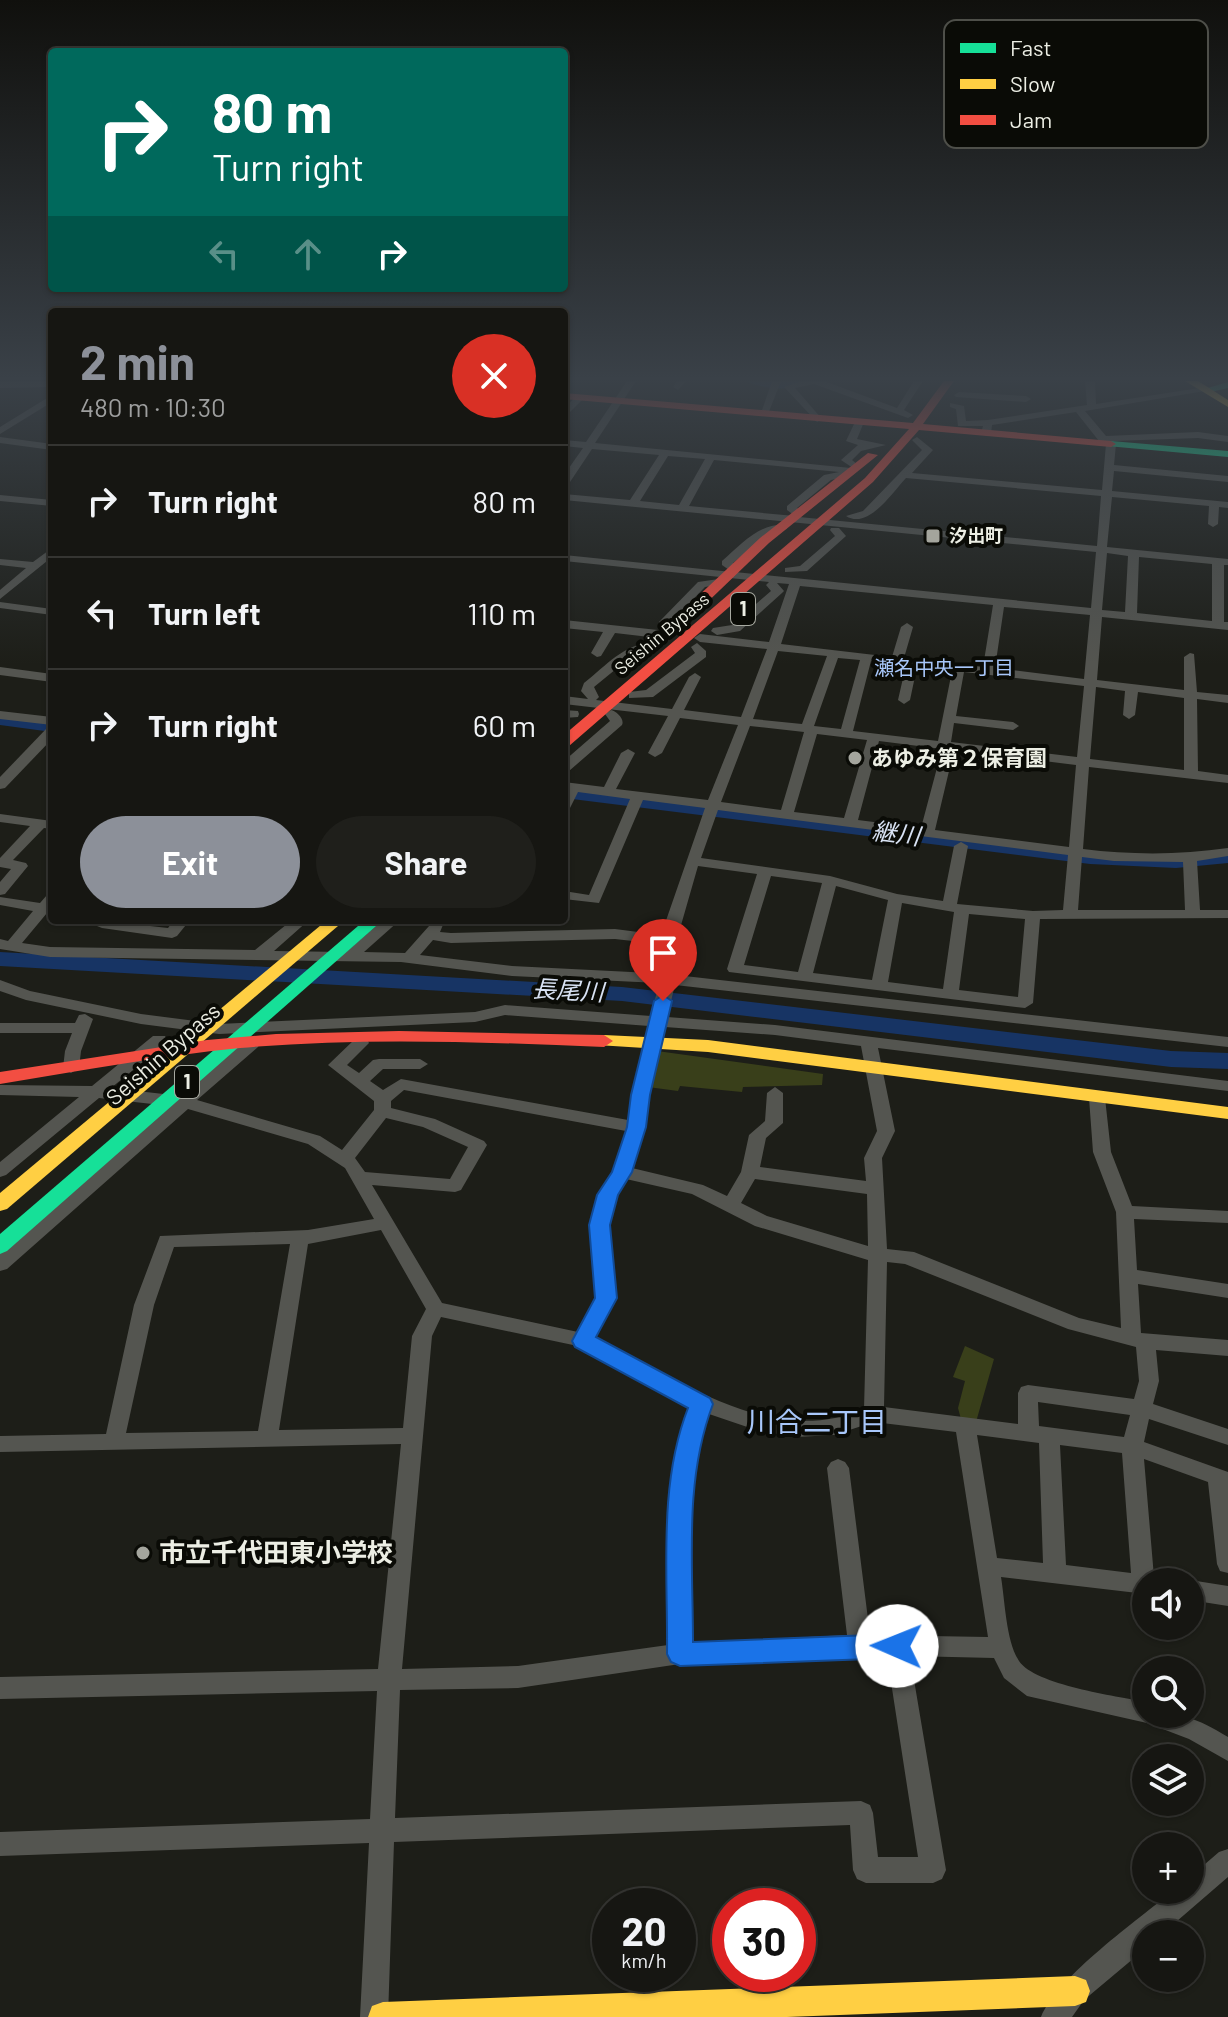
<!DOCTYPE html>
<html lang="en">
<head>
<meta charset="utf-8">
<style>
	body { margin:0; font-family:Barlow,"Noto Sans JP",sans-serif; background:#1f1f1b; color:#f1f3f6; height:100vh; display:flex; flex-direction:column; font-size:30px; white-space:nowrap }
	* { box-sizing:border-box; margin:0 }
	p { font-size:26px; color:#9e9f9f }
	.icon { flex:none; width:44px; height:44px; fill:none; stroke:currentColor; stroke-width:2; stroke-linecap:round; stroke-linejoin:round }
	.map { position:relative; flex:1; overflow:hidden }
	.panel { position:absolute; left:48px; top:308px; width:520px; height:616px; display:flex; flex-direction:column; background:#161612; border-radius:8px; box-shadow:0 2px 6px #0004,0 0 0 2px #353532 }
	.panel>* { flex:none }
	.top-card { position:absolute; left:48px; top:48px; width:520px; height:244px; border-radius:8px; box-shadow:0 2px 6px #0004,0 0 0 2px #353532; background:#00695c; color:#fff; overflow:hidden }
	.tools { position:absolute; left:1132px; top:1568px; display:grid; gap:16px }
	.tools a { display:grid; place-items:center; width:72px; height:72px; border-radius:50%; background:#161612; box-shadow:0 2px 6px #0004,0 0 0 2px #353532; font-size:40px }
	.speed { position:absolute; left:592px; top:1888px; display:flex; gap:16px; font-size:40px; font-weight:700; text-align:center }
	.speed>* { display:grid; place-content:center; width:104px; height:104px; border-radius:50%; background:#161612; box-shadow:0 2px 6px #0004,0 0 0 2px #353532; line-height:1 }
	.speed small { font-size:20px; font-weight:400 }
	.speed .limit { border:12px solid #d22; background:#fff; color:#111 }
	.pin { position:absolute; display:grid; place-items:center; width:68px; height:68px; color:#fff; margin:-82px -34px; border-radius:50% 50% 50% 0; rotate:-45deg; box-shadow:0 0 8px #0007 }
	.pin .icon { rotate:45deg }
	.me { position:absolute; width:88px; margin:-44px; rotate:271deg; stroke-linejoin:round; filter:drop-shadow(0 0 6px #0008) }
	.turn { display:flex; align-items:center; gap:28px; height:168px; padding:0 32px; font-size:36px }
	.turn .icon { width:104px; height:104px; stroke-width:2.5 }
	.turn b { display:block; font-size:56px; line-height:68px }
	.lanes { display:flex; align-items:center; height:76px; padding:0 32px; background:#0003; justify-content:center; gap:40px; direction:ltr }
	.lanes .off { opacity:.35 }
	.round { display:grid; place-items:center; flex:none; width:84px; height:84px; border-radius:42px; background:#1f1f1b }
	.head { display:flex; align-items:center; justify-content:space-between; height:136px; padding:0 32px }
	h1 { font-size:48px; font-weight:700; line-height:60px; color:#8c9099 }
	.action { display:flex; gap:16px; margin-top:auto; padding:16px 32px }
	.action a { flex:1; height:92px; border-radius:48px; background:#8c9099; color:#fff; font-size:32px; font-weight:700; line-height:92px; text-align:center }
	.action a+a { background:#1f1f1b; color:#f1f3f6 }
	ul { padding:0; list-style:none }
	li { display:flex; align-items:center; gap:24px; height:112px; padding:0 32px; border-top:2px solid #353532 }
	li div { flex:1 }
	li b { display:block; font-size:30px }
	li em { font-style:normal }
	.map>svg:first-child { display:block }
</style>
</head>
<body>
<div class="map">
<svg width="1228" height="2017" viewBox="0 0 1228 2017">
	<rect width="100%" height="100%" fill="#1d1e18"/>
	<g fill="#393f1a">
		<polygon points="657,1051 823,1074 822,1085 743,1087 742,1092 680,1086 678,1091 648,1087"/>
		<polygon points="965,1346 994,1359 976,1422 961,1419 958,1408 965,1381 953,1377"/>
	</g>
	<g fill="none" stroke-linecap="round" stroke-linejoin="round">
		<g fill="#173464" fill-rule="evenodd">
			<path d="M746,381H801L803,384C791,392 758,388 746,381Z"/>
			<polygon points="0,713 52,720 52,732 0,725"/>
			<polygon points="564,786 1090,852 1176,856 1228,851 1228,863 1176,868 1090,864 564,798"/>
			<polygon points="0,952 622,987 1171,1051 1228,1053 1228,1069 1171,1067 622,1001 0,966"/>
		</g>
		<g fill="#545550" fill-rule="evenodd">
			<polygon points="52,381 52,387 0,388 0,382"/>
			<path d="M627,381H636L595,443L851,468V472L844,473L845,477L831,480L797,508L803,514L799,517L1097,546L1101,496L906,478C892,493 868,530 846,516L863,511L922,450L912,440L917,437L933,450L912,473L1102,490L1106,444L1109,442L1099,441L1076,412L992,425L991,433L986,436L981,433L983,426H958L956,409L950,407V403L964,406L966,421L988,420L1087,405L1085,381H1095L1096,404L1206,387L1211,390L1085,411L1106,436L1198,432L1228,436V442L1198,438L1113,441L1116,444L1114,465L1228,476V482L1114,471L1112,491L1228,502V508L1219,507L1218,524L1213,527L1208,524L1209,506L1112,497L1107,547L1228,559V565H1224V622H1228V630L1102,617L1097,680L1184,690V657L1190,653L1194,654L1197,692L1228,695V703L1197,699L1198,771L1228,775V783L1089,767L1083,849C1131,855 1180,855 1228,848V856L1197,861L1200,910H1228V918L1040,919L1033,1003L1025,1008L729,972L727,969L757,874L698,866L667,974L1228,1037V1047L675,985L667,1017L775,1025L1228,1081V1091L878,1048L895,1131L882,1158L887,1249L914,1252L1079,1318L1121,1328L1116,1212L1093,1152L1089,1098L1097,1092L1105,1098L1111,1152L1132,1206L1228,1211V1223L1134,1219L1137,1270L1228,1284V1298L1138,1284L1141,1333L1228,1340V1356L1156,1350L1159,1381L1153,1404L1228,1429V1445L1149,1419L1144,1442L1228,1472V1573L1220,1571L1217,1564L1208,1482L1144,1459L1154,1577L1156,1582H1146V1594L1001,1577C1005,1601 1006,1641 1019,1661C1035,1685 1116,1696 1146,1702V1714C1184,1714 1195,1717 1228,1737V1761L1189,1739L1147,1723L1027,1696L1004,1678L994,1658L910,1656L946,1870L942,1879L933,1883H866L857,1879L853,1870L850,1825L394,1842L388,2017H360L369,1843L0,1856V1832L370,1819L377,1691L0,1699V1677L378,1669L401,1444L0,1452V1436L106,1434L134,1305L160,1236L308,1230L374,1219L345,1168L308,1144L188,1109L7,1269L0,1271V1253L170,1106L99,1098L6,1175L0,1177V1162L79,1097L0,1095V1085L92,1086L153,1036H165L167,1040L165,1044L111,1088L181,1096L246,1039H258L260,1043L258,1047L197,1100L320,1136L342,1150L374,1110V1101L328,1065L355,1039H367L369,1043L347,1065L359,1073L373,1060L379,1059H420L428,1064L420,1069H383L370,1081L383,1090L401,1079L628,1120L632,1095L649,1026L505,1015L475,1022L219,1034L141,1024L26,1000L0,991V980L30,991L141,1014L219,1024L475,1012L505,1005L651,1016L659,983L512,976L401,962L50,957L0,949V939L8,941L33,911L0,905V897L40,903L47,895L52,894V907L22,943L50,947L255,950L292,920H309L274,951L346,952L383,920H400L364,952L405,953L429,926V920H445L440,932L451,933L615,929L661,935L705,808L643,800L599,903L564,899V891L589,895L630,799L578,792L569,810L564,811V782L604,787L621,753L628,749L635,753L616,789L708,800L738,725L680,718L662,753L655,757L648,753L668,716L564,704V696L588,699L581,691L584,683C607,665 627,640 658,643V649L638,651L594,687L599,697L596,700L672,709L689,677L695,673L701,677L684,710L741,717L767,649L700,642L694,638L700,634L769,642L789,584L777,583L784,591L782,593L740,631L717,635L711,631L713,628L732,625L771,591L766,585L769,582L564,561V555L732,572L722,565V561C742,544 760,522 787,525V529L772,531L733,563L740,569L735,572L1091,608L1096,552L564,500V494L630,500L659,455L592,449L568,485L564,486V475L583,448L564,446V440L586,442ZM668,456L705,459L679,505L640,501ZM714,460L839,472L824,475L787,506V510L795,516L689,506ZM1107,553L1128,556L1125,612L1102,610ZM1139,557L1212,564V621L1137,613ZM800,586L993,605L983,667L904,658L913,627L907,623L901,627L892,657L781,644ZM1004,607L1090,615L1084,679L995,668ZM778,651L827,656L802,724L753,719ZM838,658L860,660L841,729L814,726ZM871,661L906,665L898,700L904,704L910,700L917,667L952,671L938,741L853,731ZM964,672L1084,686L1077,757L951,742L954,723L1013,730L1019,726L1013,722L956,716ZM1096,687L1125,691L1123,715L1129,719L1135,715L1138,692L1184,698V770L1090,759ZM750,726L804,732L781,810L721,802ZM817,734L867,740L844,818L794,812ZM879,741L942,749L921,828L858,820ZM954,750L1076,765L1069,847L935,830ZM718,810L1068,855L1063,910L1033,911L957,904L968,846L961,842L954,846L943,901L897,894L830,876L701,858ZM1082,857L1114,861L1183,862L1185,910H1078ZM771,876L822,883L798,972L744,965ZM836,886L888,900L872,980L813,973ZM902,903L954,912L943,989L888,982ZM969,914L1025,919L1018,997L959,990ZM615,939L659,944L651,973L512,966L420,955L433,940L451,943ZM665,1027L775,1035L861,1046L877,1131L864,1158L866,1181L760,1167L766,1138L783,1123V1093L775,1087L767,1093L765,1121L749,1135L741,1172L727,1196L703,1185L632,1168C646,1122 653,1074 665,1027ZM404,1090L626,1131L613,1171L598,1195L590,1225L596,1298L578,1332L442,1303L372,1185L455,1192L461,1190L487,1145L484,1141L435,1119L391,1108V1101ZM386,1118L423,1127L468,1147L450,1179L365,1172L355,1158ZM626,1179L692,1194L755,1226L868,1260L864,1409C854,1412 844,1416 835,1418C749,1435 668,1372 594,1338L616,1298L608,1225L616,1196ZM755,1179L867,1194L868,1246L767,1216L741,1203ZM381,1230L426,1309L412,1336L403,1428L279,1430L308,1244ZM290,1244L258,1431L126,1433L154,1305L174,1247ZM887,1262L905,1264L1068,1329L1136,1347L1139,1381L1134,1399L1028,1385L1021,1387L1018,1393V1424L884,1407ZM441,1317L573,1345L691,1405C664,1484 668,1563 668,1645L518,1666L402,1669L432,1336ZM1038,1402L1130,1415L1124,1437L1039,1426ZM709,1414L759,1431L796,1437L834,1435L874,1422L956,1432L988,1637L870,1635L849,1468L845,1462L838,1459L831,1462L827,1468L847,1635L691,1643C690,1566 684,1488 709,1414ZM977,1435L1039,1443L1043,1563L997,1558ZM1060,1445L1122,1453L1131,1573L1066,1565ZM860,1655L887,1656L918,1857H878L873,1813L870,1805L861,1801L395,1818L400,1690L518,1688L680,1664Z"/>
			<polygon points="677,381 686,381 678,390 673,387"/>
			<polygon points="772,381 781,381 768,414 760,416"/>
			<polygon points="802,381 824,381 897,408 914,381 923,381 904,410 913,415 908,418 814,384 795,388 822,419 817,422 784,387"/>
			<polygon points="959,392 1026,396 1031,399 1026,402 956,397 954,395"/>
			<polygon points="52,395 52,402 0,434 0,427"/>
			<polygon points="576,396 584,398 564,418 564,409"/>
			<polygon points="856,420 864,422 857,439 886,445 861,451 852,460 858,465 853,468 841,460 858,445 846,441"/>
			<polygon points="0,437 52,444 52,450 0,443"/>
			<polygon points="0,495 52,500 52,506 0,501"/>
			<polygon points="831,528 839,528 846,536 807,571 785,572 785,568 800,566 835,536 830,530"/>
			<polygon points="52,548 52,557 0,599 0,590 26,568 0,565 0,559 33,562"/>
			<polygon points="719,579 725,582 723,584 705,587 671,622 677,629 675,632 667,632 659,622 698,582"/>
			<polygon points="0,602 52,609 52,615 0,608"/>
			<polygon points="564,620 658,630 664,634 658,638 615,633 601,656 597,657 591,653 603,632 564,628"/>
			<polygon points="697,643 706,651 706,657 653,697 629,698 629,692 646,690 695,653 691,647"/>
			<polygon points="0,667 52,674 52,682 0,675"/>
			<polygon points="564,710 578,711 579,714 578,717 564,718"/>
			<path d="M611,710C616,711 625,719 622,725L569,771L564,772V761L610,721L605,714Z"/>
			<polygon points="0,711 52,717 52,725 0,719"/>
			<polygon points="52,727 52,739 5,788 0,789 0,777 47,728"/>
			<polygon points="0,814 52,821 52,829 44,828 13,860 26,863 28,866 5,894 0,895 0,882 11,869 0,867 0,858 30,826 0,822"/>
			<polygon points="97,920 168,928 174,920 190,920 177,936 172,938 102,928 97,926 94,923"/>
			<polygon points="85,1014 93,1019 81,1051 79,1068 71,1073 63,1068 65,1051 72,1033 0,1033 0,1023 75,1023 79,1015"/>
			<polygon points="1190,1580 1228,1586 1228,1606 1190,1600 1190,1582 1185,1582"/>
			<path d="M1228,1849V1877L1162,1934H1146V1948L1084,2000L1072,2017H1041C1058,1976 1138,1920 1174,1890H1190V1877L1219,1852Z"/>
		</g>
		<g fill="#16e098" fill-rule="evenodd">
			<polygon points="1228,382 1228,388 1206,393 1201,390"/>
			<polygon points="1111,441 1228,451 1228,457 1107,446 1107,442"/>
			<polygon points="365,920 383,920 7,1251 0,1254 0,1234"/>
		</g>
		<g fill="#ffcf43" fill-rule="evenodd">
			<polygon points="1185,381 1198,381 1228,400 1228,407"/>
			<polygon points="327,920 345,920 7,1209 0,1211 0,1193"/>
			<polygon points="604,1035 708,1040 1228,1107 1228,1119 708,1052 597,1045 595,1041"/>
			<polygon points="1075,1976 1086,1980 1090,1991 1086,2002 1075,2006 787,2017 368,2017 372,2006 383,2002"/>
		</g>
		<g fill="#f24e42" fill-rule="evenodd">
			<polygon points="944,381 954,381 923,424 1111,441 1116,444 1111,447 919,430 873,482 569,746 564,747 564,735 865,478 909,429 564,399 564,393 913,423"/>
			<polygon points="868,453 878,455 769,543 670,638 660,638 660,632 760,538"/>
			<path d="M399,1031L604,1035L613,1041L604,1047C483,1042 361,1037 240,1048C159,1056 80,1071 0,1084V1072L207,1040L276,1034Z"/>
		</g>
	</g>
	<linearGradient id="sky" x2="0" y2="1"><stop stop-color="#10100d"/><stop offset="0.57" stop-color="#3a4148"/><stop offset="1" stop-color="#3a4148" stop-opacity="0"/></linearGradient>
	<rect width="1228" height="664" fill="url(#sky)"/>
	<path fill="#1a73e8" stroke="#114b97" stroke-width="2" d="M663,995L672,1001L650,1095L646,1127L632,1172L618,1195L610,1225L617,1298L596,1337L710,1398L713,1404C684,1480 693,1562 693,1642L897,1634L906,1638L910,1646L906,1654L897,1658L680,1666L671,1662L667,1654C668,1572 658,1485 688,1408L575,1347L572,1341L595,1298L589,1225L597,1195L612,1172L627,1127L631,1095L654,1001Z"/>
	<g fill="#a4a59d" stroke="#0a0b06" stroke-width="3">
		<rect x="925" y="528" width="16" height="16" rx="4"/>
		<circle cx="855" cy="758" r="8"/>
		<circle cx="143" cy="1553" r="8"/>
	</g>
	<g text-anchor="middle" stroke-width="8" stroke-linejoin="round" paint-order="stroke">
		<g font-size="18" font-weight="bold" fill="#eceee4" stroke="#0a0b06" text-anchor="start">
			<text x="949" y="542">汐出町</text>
		</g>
		<g font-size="18" fill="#eceee4" stroke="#0a0b06">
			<text transform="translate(662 634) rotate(-40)" y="6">Seishin Bypass</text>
		</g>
		<g fill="#0a0b06" stroke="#a8aaa1" stroke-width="2">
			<rect x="731" y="593" width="24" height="32" rx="6"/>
			<rect x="175" y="1066" width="24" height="32" rx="6"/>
		</g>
		<g font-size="20" font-weight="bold" fill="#eceee4">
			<text x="743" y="616">1</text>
			<text x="187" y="1089">1</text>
		</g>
		<g font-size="20" fill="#a8c7fa" stroke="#0a0b06">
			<text x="944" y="675">瀬名中央一丁目</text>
		</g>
		<g font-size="22" font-weight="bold" fill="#eceee4" stroke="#0a0b06" text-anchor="start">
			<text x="871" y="766">あゆみ第２保育園</text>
		</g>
		<g font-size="22" fill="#eceee4" stroke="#0a0b06">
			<text transform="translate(163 1054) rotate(-41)" y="8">Seishin Bypass</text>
		</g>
		<g font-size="24" font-style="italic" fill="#d9e3f4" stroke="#0a0b06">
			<text transform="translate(896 834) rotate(7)" y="8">継川</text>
			<text transform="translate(568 991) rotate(3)" y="8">長尾川</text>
		</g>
		<g font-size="26" font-weight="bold" fill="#eceee4" stroke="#0a0b06" text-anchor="start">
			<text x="159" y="1562">市立千代田東小学校</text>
		</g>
		<g font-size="28" fill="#a8c7fa" stroke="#0a0b06">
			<text x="817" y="1432">川合二丁目</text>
		</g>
	</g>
	<rect x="944" y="20" width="264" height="128" rx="12" fill="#0a0b06" stroke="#4e4f49" stroke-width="2"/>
	<rect x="960" y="43" width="36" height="10" fill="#16e098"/>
	<rect x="960" y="79" width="36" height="10" fill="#ffcf43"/>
	<rect x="960" y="115" width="36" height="10" fill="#f24e42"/>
	<g font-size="22" fill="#eceee4">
		<text x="1010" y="56">Fast</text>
		<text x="1010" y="92">Slow</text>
		<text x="1010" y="128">Jam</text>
	</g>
</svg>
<div class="tools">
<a><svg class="icon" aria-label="sound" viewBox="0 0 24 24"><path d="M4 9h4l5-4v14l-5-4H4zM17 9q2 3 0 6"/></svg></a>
<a><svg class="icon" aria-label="search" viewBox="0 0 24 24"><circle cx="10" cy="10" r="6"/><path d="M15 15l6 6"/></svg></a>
<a><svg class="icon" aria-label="layers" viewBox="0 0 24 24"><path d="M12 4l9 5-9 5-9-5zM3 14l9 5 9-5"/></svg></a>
<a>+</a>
<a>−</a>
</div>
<div class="speed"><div>20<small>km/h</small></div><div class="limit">30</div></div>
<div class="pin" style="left:663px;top:1001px;background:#d93025"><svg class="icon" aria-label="arrive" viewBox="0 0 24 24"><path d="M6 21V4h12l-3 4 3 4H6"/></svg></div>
<svg class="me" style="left:897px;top:1646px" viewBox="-20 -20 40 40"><circle r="19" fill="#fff"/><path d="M0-13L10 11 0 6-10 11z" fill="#1a73e8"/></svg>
<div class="top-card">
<div class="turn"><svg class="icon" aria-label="right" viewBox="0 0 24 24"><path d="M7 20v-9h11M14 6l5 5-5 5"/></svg><div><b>80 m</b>Turn right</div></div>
<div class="lanes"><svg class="icon off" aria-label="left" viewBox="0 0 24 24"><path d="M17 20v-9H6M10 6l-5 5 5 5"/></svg><svg class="icon off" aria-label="ahead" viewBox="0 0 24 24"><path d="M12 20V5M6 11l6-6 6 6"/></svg><svg class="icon" aria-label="right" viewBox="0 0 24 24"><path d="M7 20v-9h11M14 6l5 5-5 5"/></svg></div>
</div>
<section class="panel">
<div class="head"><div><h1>2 min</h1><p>480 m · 10:30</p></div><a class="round" style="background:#d93025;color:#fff"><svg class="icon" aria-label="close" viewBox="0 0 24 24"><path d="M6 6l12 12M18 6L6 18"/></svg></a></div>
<ul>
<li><svg class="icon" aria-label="right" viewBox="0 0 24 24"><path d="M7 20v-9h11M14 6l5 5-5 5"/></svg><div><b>Turn right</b></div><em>80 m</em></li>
<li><svg class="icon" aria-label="left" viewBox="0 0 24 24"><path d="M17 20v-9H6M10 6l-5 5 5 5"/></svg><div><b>Turn left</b></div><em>110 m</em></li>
<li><svg class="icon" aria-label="right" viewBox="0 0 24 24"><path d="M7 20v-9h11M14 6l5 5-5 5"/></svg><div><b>Turn right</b></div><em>60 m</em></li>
</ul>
<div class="action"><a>Exit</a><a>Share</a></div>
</section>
</div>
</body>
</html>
